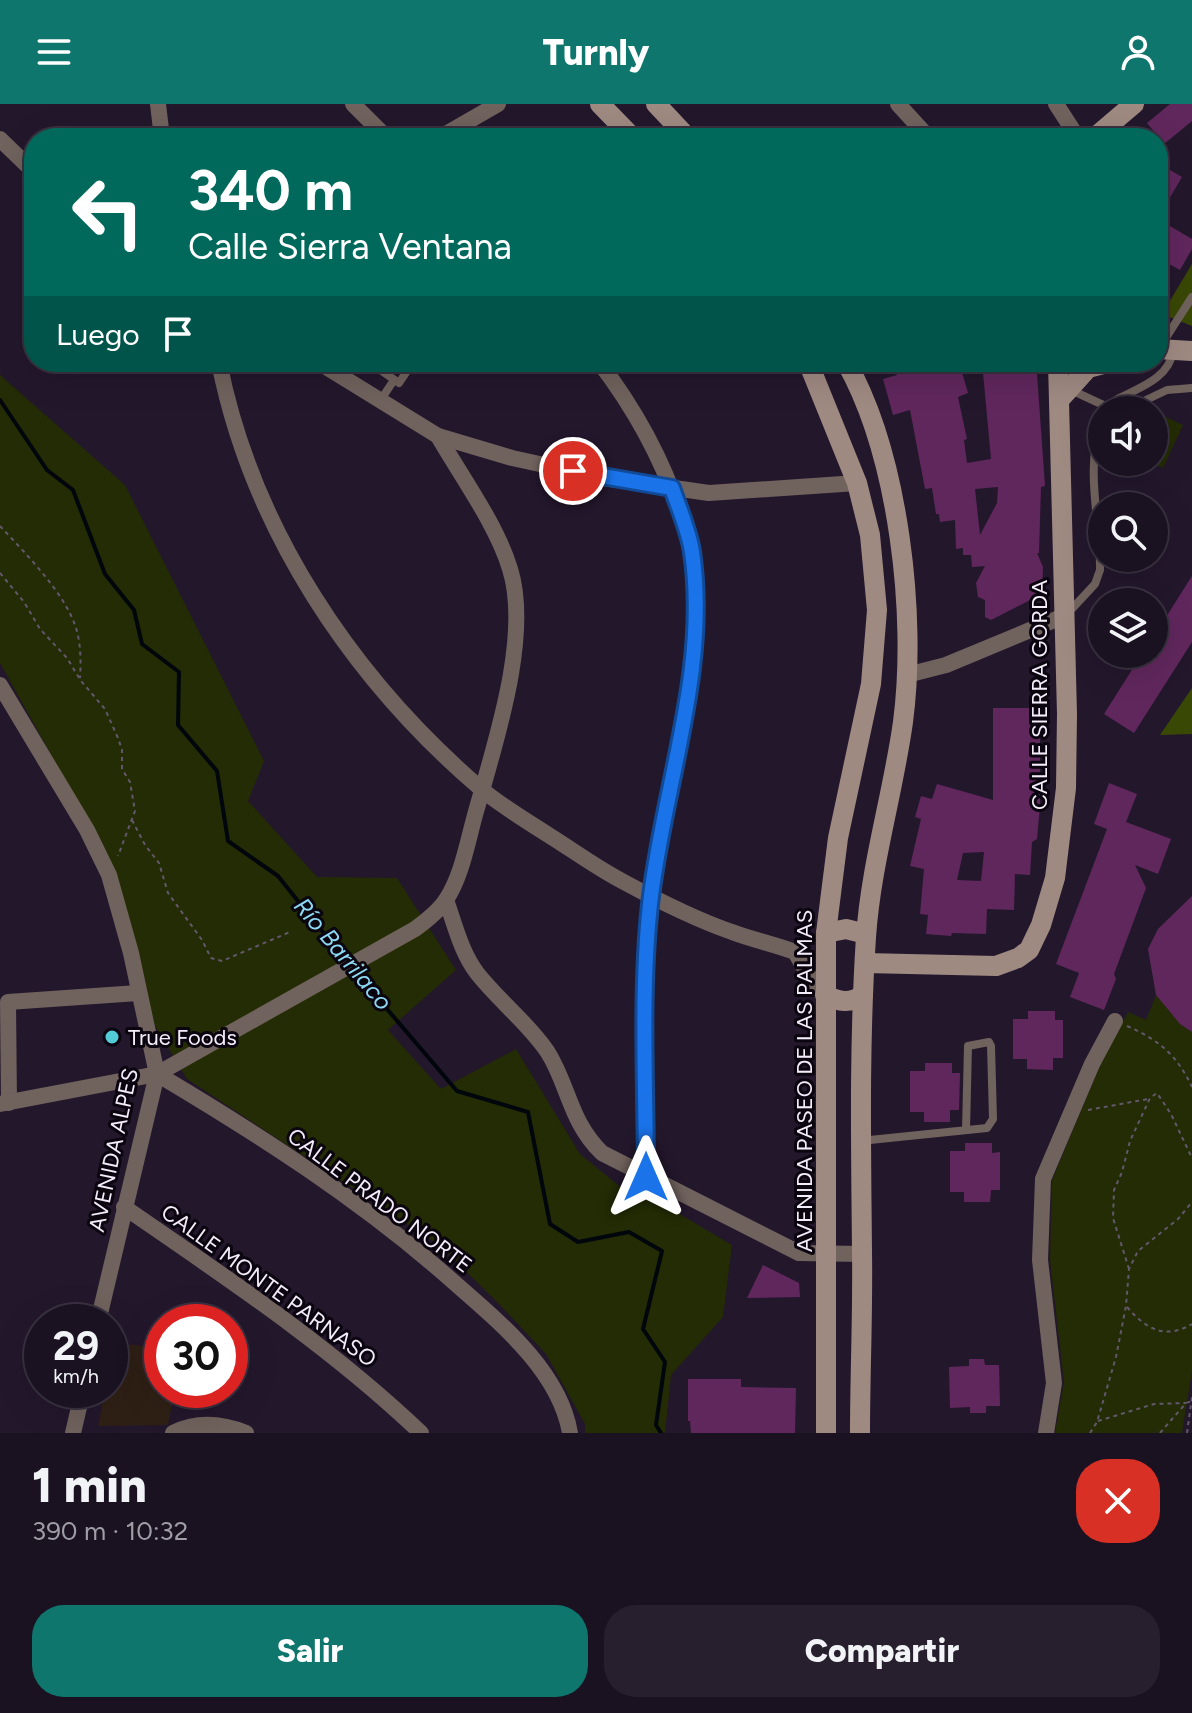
<!DOCTYPE html>
<html lang="es">
<head>
<meta charset="utf-8">
<style>
	body { margin:0; font-family:Figtree,sans-serif; background:#271f2e; color:#f1f3f6; height:100vh; display:flex; flex-direction:column; font-size:30px; white-space:nowrap }
	* { box-sizing:border-box; margin:0 }
	p { font-size:26px; color:#9f9da5 }
	.icon { flex:none; width:44px; height:44px; fill:none; stroke:currentColor; stroke-width:2; stroke-linecap:round; stroke-linejoin:round }
	.map { position:relative; height:1329px; overflow:hidden }
	.side { display:flex; flex-direction:column; background:#1a1121; flex:1 }
	.side>* { flex:none }
	.banner { position:absolute; left:24px; top:24px; width:1144px; height:244px; border-radius:32px; box-shadow:0 8px 32px #0002,0 0 0 2px #38313f; background:#00695c; color:#fff; overflow:hidden }
	.buttons { position:absolute; left:1088px; top:292px; display:grid; gap:16px }
	.buttons a { display:grid; place-items:center; width:80px; height:80px; border-radius:50%; background:#1a1121; box-shadow:0 8px 32px #0002,0 0 0 2px #38313f; font-size:40px }
	.speed { position:absolute; left:24px; top:1200px; display:flex; gap:16px; font-size:40px; font-weight:700; text-align:center }
	.speed>* { display:grid; place-content:center; width:104px; height:104px; border-radius:50%; background:#1a1121; box-shadow:0 8px 32px #0002,0 0 0 2px #38313f; line-height:1 }
	.speed small { font-size:20px; font-weight:400 }
	.speed .limit { border:12px solid #d22; background:#fff; color:#111 }
	.pin { position:absolute; display:grid; place-items:center; width:68px; height:68px; color:#fff; margin:-34px; border:4px solid #fff; border-radius:50%; box-shadow:0 2px 8px #0007 }
	.me { position:absolute; width:88px; margin:-44px; rotate:0deg; stroke-linejoin:round; filter:drop-shadow(0 0 6px #0008) }
	.turn { display:flex; align-items:center; gap:28px; height:168px; padding:0 32px; font-size:36px }
	.turn .icon { width:104px; height:104px; stroke-width:2.5 }
	.turn b { display:block; font-size:56px; line-height:68px }
	.then { display:flex; align-items:center; height:76px; padding:0 32px; background:#0003; gap:16px; font-size:30px }
	.round { display:grid; place-items:center; flex:none; width:84px; height:84px; border-radius:32px; background:#271f2e }
	.headline { display:flex; align-items:center; justify-content:space-between; height:136px; padding:0 32px }
	h1 { font-size:48px; font-weight:800; line-height:60px }
	.cta { display:flex; gap:16px; margin-top:auto; padding:16px 32px }
	.cta a { flex:1; height:92px; border-radius:32px; background:#0f766e; color:#fff; font-size:32px; font-weight:800; line-height:92px; text-align:center }
	.cta a+a { background:#271f2e; color:#f1f3f6 }
	header { display:flex; justify-content:space-between; align-items:center; height:104px; padding:0 32px; background:#0f766e; color:#fff; font-size:36px; font-weight:800 }
	.map>svg:first-child { display:block }
</style>
</head>
<body>
<header><svg class="icon" aria-label="menu" viewBox="0 0 24 24"><path d="M4 6h16M4 12h16M4 18h16"/></svg>Turnly<svg class="icon" aria-label="person" viewBox="0 0 24 24"><circle cx="12" cy="8" r="4"/><path d="M4 21q1-7 8-7t8 7"/></svg></header>
<div class="map">
<svg width="1192" height="1329" viewBox="0 0 1192 1329">
	<rect width="100%" height="100%" fill="#23172c"/>
	<polygon fill="#2f2015" points="115,1239 162,1244 162,1286 175,1286 168,1321 98,1322 105,1286 110,1286 110,1265"/>
	<g fill="#232c04">
		<polygon points="0,271 125,381 264,657 248,697 317,773 397,774 456,866 388,926 441,985 516,945 580,1050 628,1089 656,1096 732,1141 723,1213 671,1271 665,1329 585,1329 585,1320 546,1250 500,1201 439,1141 187,975 155,922 92,724 0,559"/>
		<polygon points="1164,312 1183,321 1163,364 1149,358 1154,358 1154,334"/>
		<polygon points="1156,891 1180,920 1192,928 1192,1267 1182,1329 1055,1329 1064,1278 1050,1156 1052,1076 1099,964 1128,908 1146,916"/>
	</g>
	<g fill="#394805">
		<polygon points="1192,160 1192,222 1162,210"/>
		<polygon points="1192,584 1192,630 1160,631"/>
	</g>
	<g fill="none" stroke-linecap="round" stroke-linejoin="round">
		<g stroke="#00060b" stroke-width="4">
			<polyline points="0,296 47,366 73,386 105,470 134,506 142,540 179,568 178,621 217,667 228,737 278,772 346,857"/>
			<polyline points="352,864 457,987 528,1008 550,1120 578,1138 629,1128 662,1147 643,1225 665,1258 656,1321 661,1329"/>
		</g>
	</g>
	<g fill="#60275d" fill-rule="evenodd">
		<polygon points="1170,0 1192,0 1192,17 1164,40 1147,19"/>
		<polygon points="1158,59 1182,73 1158,114"/>
		<polygon points="1158,115 1192,135 1192,145 1180,166 1158,154"/>
		<polygon points="381,258 405,258 397,269"/>
		<path d="M893,258H959L968,289L958,293L967,335L964,336L967,359L991,355L982,258H1043L1044,269L1037,270L1045,382L1041,383L1039,449H1037L1043,463L1042,490L991,516L985,513V496L978,493L976,479L985,462L972,463L971,451H963V444L956,445L955,416L940,418L939,410H936L932,384L925,385L910,306L893,311L883,275L897,271ZM998,383L997,399L980,431L975,385Z"/>
		<polygon points="1192,472 1192,538 1134,629 1104,610 1142,550 1154,550 1154,532"/>
		<path d="M993,604H1040V701L1037,735L1032,738L1030,771L1015,770L1014,806L987,805L986,830L952,829L951,832L926,830L928,811L920,810L924,765L910,762L921,715L915,713L921,692L932,695L937,680L993,696ZM984,748L981,777L957,776L963,749Z"/>
		<polygon points="1109,679 1137,690 1126,718 1171,735 1158,770 1135,761 1146,784 1114,870 1116,875 1104,906 1070,893 1079,869 1056,860 1107,725 1094,720"/>
		<polygon points="1192,792 1192,928 1180,920 1156,891 1148,845 1158,825"/>
		<polygon points="1028,907 1055,907 1055,916 1063,916 1063,954 1053,954 1053,966 1027,965 1027,955 1013,955 1013,915 1028,915"/>
		<polygon points="925,959 952,959 952,969 960,969 959,1006 950,1006 950,1018 924,1018 924,1008 910,1008 910,967 925,967"/>
		<polygon points="965,1039 992,1039 992,1049 1000,1048 1000,1086 991,1086 990,1098 964,1098 964,1088 950,1088 950,1047 965,1047"/>
		<polygon points="763,1161 799,1179 800,1193 747,1194"/>
		<polygon points="969,1255 984,1255 985,1261 999,1261 1000,1302 986,1302 986,1309 970,1309 970,1303 950,1304 949,1263 969,1262"/>
		<polygon points="688,1275 741,1275 741,1283 796,1284 795,1329 691,1329 690,1317 688,1317"/>
	</g>
	<g fill="none" stroke-linecap="round" stroke-linejoin="round">
		<g stroke="#63586b" stroke-width="2" stroke-dasharray="4 4" stroke-linecap="butt">
			<path d="M0,422C25,449 65,489 76,524C81,540 81,558 80,574"/>
			<polyline points="0,469 24,498 40,525 67,554 81,577 105,605 118,634 122,646 122,665 130,678 135,707 118,752"/>
			<polyline points="132,716 145,741 159,759 168,789 202,836 211,854 222,857 290,828"/>
			<path d="M1127,922C1159,936 1177,951 1192,983"/>
			<polyline points="1088,1006 1148,995"/>
			<polyline points="1129,1165 1113,1114 1114,1086 1122,1068 1130,1037 1150,994 1157,989 1171,1010 1192,1054"/>
			<path d="M1127,1203C1146,1225 1165,1236 1192,1220"/>
			<polyline points="1098,1317 1154,1300 1186,1299"/>
			<polyline points="1090,1329 1097,1318 1116,1253 1126,1202 1129,1165 1138,1147 1178,1115 1192,1098"/>
			<polyline points="1160,1329 1186,1299 1192,1297"/>
			<polyline points="1187,1329 1192,1293"/>
		</g>
		<g stroke="#70625d" stroke-width="8">
			<polyline points="1160,243 1192,193"/>
			<polyline points="369,258 399,279 413,258"/>
			<polyline points="1071,286 1114,306"/>
			<path d="M1116,296C1138,284 1169,275 1173,247"/>
			<polyline points="380,297 394,276"/>
			<polyline points="1125,306 1167,286 1192,284"/>
			<path d="M1069,508L1095,480L1100,466C1101,415 1084,367 1102,318"/>
			<polyline points="860,1037 987,1024 993,1015 991,942 989,938 968,942 966,1026"/>
		</g>
		<g stroke="#70625d" stroke-width="16">
			<polyline points="158,0 162,34"/>
			<polyline points="353,0 387,34"/>
			<polyline points="898,0 929,34"/>
			<polyline points="1056,0 1078,34"/>
			<polyline points="439,34 498,0"/>
			<polyline points="0,35 34,68"/>
			<path d="M219,258C252,425 352,574 480,684C501,702 527,717 550,732C574,747 597,764 622,777C657,796 694,815 732,828C753,836 774,840 795,848L812,877L825,891"/>
			<polyline points="318,258 438,332 512,354 604,374 709,389 857,379"/>
			<path d="M599,258C635,305 663,356 681,412C685,424 690,435 692,447C711,561 663,681 651,794C641,886 646,980 646,1073"/>
			<polyline points="907,571 946,561 1064,512"/>
			<polyline points="0,581 87,726 109,771 131,849 157,970 98,1218"/>
			<path d="M446,796C455,821 461,848 477,869C499,897 527,918 547,947C569,981 569,1017 602,1049L799,1149L862,1150"/>
			<path d="M157,970C258,1030 359,1095 448,1173C494,1214 559,1264 570,1329"/>
			<polyline points="9,999 8,898 138,889"/>
			<path d="M0,1000L157,970L415,825C426,817 438,808 446,796C463,770 468,734 477,704C495,639 531,532 510,465C497,421 461,372 438,332"/>
			<path d="M124,1103C227,1174 331,1243 421,1329"/>
			<polyline points="73,1329 83,1286"/>
			<path d="M173,1329C197,1317 221,1319 246,1329"/>
			<polyline points="1046,1329 1054,1279 1040,1156 1043,1075 1092,960 1115,917"/>
		</g>
		<g stroke="#9f8a82" stroke-width="20">
			<polyline points="600,0 633,34"/>
			<polyline points="656,0 688,34"/>
			<polyline points="1094,34 1134,0"/>
			<polyline points="1158,245 1192,247"/>
			<polyline points="808,258 857,379 870,431 877,506 871,580 838,734 826,829 826,1329"/>
			<path d="M846,258C899,352 917,512 903,618C893,690 871,760 866,833C859,938 861,1042 862,1147C863,1208 860,1269 860,1329"/>
			<polyline points="1060,295 1088,264 1111,258"/>
			<polyline points="826,829 846,825 866,830"/>
			<polyline points="865,859 996,862 1018,854 1029,846 1041,821 1055,774 1066,684 1067,610 1058,258"/>
			<path d="M825,891C839,898 850,900 863,891"/>
		</g>
	</g>
	<g fill="none" stroke-linecap="round" stroke-linejoin="round">
		<g stroke="#114b97" stroke-width="20">
			<path id="route" d="M573,367L672,384C679,405 689,427 692,448C709,564 665,678 651,792C640,881 646,982 646,1073"/>
		</g>
		<use href="#route" stroke="#1a73e8" stroke-width="14"/>
	</g>
	<circle fill="#52cbd7" stroke="#0a050e" stroke-width="3" cx="112" cy="933" r="8"/>
	<g text-anchor="middle" stroke-width="6" stroke-linejoin="round" paint-order="stroke">
		<g font-size="22" fill="#f4ecfa" stroke="#0a050e">
			<text transform="translate(1039 591) rotate(-90)" y="8">CALLE SIERRA GORDA</text>
			<text transform="translate(804 977) rotate(-90)" y="8">AVENIDA PASEO DE LAS PALMAS</text>
			<text transform="translate(113 1046) rotate(-78)" y="8">AVENIDA ALPES</text>
			<text transform="translate(380 1096) rotate(37)" y="8">CALLE PRADO NORTE</text>
			<text transform="translate(269 1181) rotate(36)" y="8">CALLE MONTE PARNASO</text>
		</g>
		<g font-size="22" fill="#f4ecfa" stroke="#0a050e" text-anchor="start">
			<text x="128" y="941">True Foods</text>
		</g>
		<g font-size="24" font-style="italic" fill="#8dd8f4" stroke="#0a050e">
			<text transform="translate(343 850) rotate(50)" y="8">Río Barrilaco</text>
		</g>
	</g>
</svg>
<div class="buttons">
<a><svg class="icon" aria-label="sound" viewBox="0 0 24 24"><path d="M4 9h4l5-4v14l-5-4H4zM17 9q2 3 0 6"/></svg></a>
<a><svg class="icon" aria-label="search" viewBox="0 0 24 24"><circle cx="10" cy="10" r="6"/><path d="M15 15l6 6"/></svg></a>
<a><svg class="icon" aria-label="layers" viewBox="0 0 24 24"><path d="M12 4l9 5-9 5-9-5zM3 14l9 5 9-5"/></svg></a>
</div>
<div class="speed"><div>29<small>km/h</small></div><div class="limit">30</div></div>
<div class="pin" style="left:573px;top:367px;background:#d93025"><svg class="icon" aria-label="arrive" viewBox="0 0 24 24"><path d="M6 21V4h12l-3 4 3 4H6"/></svg></div>
<svg class="me" style="left:646px;top:1073px" viewBox="-20 -20 40 40"><path d="M0-17L14 15 0 8-14 15z" fill="#1a73e8" stroke="#fff" stroke-width="4"/></svg>
<div class="banner">
<div class="turn"><svg class="icon" aria-label="left" viewBox="0 0 24 24"><path d="M17 20v-9H6M10 6l-5 5 5 5"/></svg><div><b>340 m</b>Calle Sierra Ventana</div></div>
<div class="then">Luego<svg class="icon" aria-label="arrive" viewBox="0 0 24 24"><path d="M6 21V4h12l-3 4 3 4H6"/></svg></div>
</div>
</div>
<section class="side">
<div class="headline"><div><h1>1 min</h1><p>390 m · 10:32</p></div><a class="round" style="background:#d93025;color:#fff"><svg class="icon" aria-label="close" viewBox="0 0 24 24"><path d="M6 6l12 12M18 6L6 18"/></svg></a></div>
<div class="cta"><a>Salir</a><a>Compartir</a></div>
</section>
</body>
</html>
